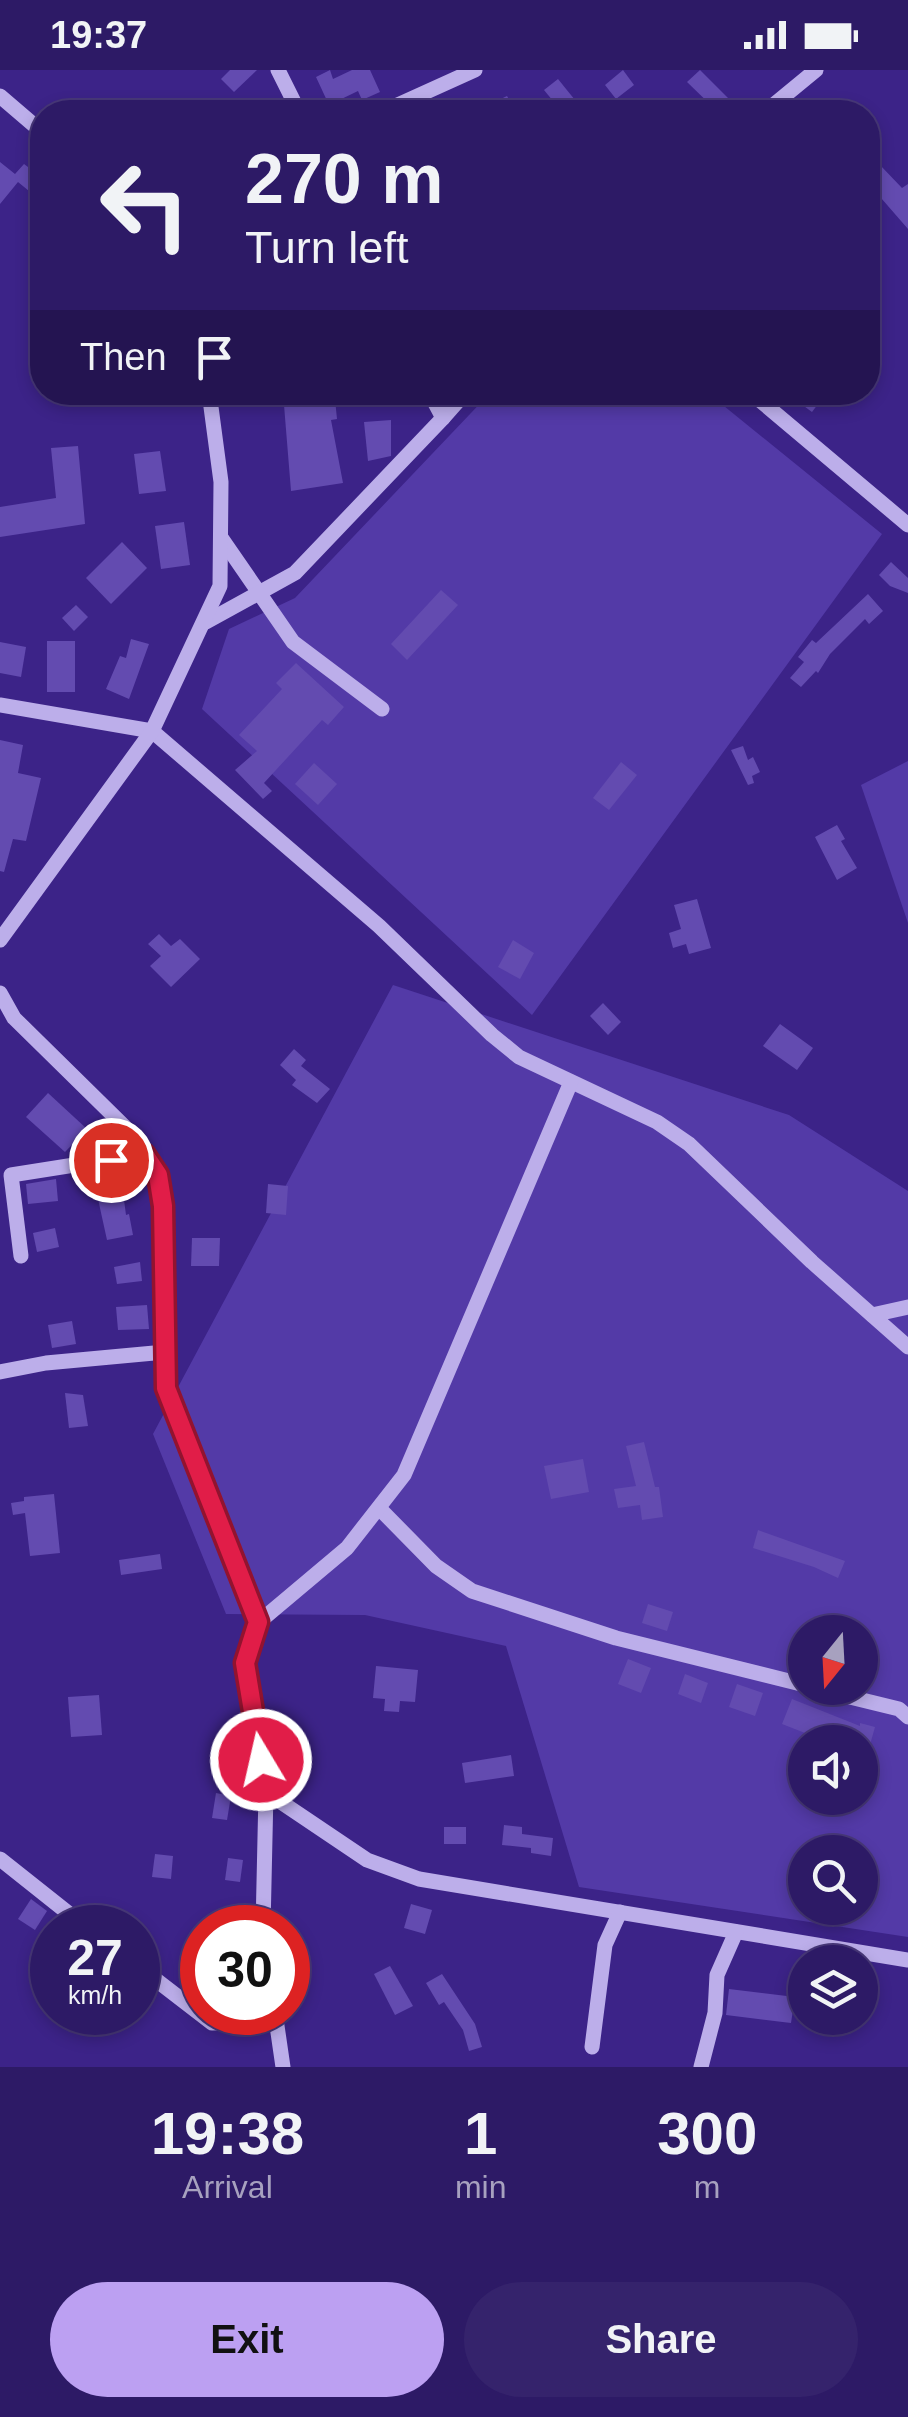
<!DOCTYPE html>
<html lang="en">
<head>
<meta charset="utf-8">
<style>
	body { margin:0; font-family:Helvetica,sans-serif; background:#35236c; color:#f1f3f6; height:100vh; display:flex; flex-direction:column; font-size:38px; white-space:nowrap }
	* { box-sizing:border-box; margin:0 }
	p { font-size:32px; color:#a7a1bf }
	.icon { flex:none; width:55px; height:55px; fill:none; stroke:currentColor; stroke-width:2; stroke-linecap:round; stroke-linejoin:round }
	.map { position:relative; height:1997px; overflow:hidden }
	.sheet { display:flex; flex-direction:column; background:#2d1a66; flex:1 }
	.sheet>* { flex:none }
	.top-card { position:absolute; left:30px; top:30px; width:850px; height:305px; border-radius:40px; box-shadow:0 5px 15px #0003,0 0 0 2px #48387a; background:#2d1a66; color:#f1f3f6; overflow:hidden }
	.needle { width:65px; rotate:198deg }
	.buttons { position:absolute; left:788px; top:1545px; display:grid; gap:20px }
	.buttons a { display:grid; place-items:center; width:90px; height:90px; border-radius:50%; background:#2d1a66; box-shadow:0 5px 15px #0003,0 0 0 2px #48387a; font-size:50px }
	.speed { position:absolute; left:30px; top:1835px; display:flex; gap:20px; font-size:50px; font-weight:700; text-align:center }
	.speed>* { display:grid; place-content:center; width:130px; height:130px; border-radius:50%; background:#2d1a66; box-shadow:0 5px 15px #0003,0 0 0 2px #48387a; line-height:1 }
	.speed small { font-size:25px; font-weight:400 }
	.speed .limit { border:15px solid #d22; background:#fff; color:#111 }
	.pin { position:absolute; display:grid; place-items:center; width:85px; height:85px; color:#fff; margin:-42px; border:5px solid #fff; border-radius:50%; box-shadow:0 2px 10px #0007 }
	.me { position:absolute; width:110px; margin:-55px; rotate:351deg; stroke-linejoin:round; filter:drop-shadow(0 0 8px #0008) }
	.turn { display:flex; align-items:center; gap:35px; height:210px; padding:0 50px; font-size:45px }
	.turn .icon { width:130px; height:130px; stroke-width:2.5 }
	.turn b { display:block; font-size:70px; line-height:85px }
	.then { display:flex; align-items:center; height:95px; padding:0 50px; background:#0003; gap:20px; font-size:38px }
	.eta { display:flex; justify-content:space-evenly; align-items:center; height:170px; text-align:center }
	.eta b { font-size:60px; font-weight:700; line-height:70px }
	.action { display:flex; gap:20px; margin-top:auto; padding:20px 50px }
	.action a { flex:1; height:115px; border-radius:60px; background:#bca0f2; color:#111; font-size:40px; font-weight:700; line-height:115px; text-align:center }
	.action a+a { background:#35236c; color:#f1f3f6 }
	.status { display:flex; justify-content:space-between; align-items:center; height:70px; padding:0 50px; background:#2d1a66; direction:ltr }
	.status svg { height:28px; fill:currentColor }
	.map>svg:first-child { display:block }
</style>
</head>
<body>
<div class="status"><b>19:37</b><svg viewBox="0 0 49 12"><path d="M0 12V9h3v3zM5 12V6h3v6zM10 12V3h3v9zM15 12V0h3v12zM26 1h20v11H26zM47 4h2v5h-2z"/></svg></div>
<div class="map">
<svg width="908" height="1997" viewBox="0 0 908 1997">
	<rect width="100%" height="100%" fill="#3c2388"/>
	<g fill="#533aa7" fill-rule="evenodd">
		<polygon points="490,323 708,323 882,464 532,945 202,639 229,559 295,528"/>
		<polygon points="908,691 908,853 861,715"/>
		<path d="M393,915L789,1045L908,1121V1867L579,1817L506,1576L365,1545L226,1544L153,1364ZM805,1562H860V1618H805ZM805,1672H860V1728H805ZM805,1782H860V1838H805Z"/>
	</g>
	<g fill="#634bb0">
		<polygon points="230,0 257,0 234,22 221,9"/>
		<polygon points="330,0 333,9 352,0 370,0 380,22 362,30 358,21 329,35 316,7"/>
		<polygon points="623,0 634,15 616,29 605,15"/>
		<polygon points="700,0 736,36 730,42 718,42 687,12"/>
		<polygon points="558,9 579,35 569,42 562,42 544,20"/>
		<polygon points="507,26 516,42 474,42"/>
		<polygon points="0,92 15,104 24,94 40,106 29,121 18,112 0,134"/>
		<polygon points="880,95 902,118 908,114 908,159 868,113 868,107"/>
		<polygon points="804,322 827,322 812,342 797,331"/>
		<polygon points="335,329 337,349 331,350 343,413 291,421 284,335"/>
		<polygon points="391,350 391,386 368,391 364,352"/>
		<polygon points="78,376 85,454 0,467 0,437 56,428 51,378"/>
		<polygon points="160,381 166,421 139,424 134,384"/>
		<polygon points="184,452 190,495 161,499 155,456"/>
		<polygon points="122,472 147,498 111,534 86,508"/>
		<polygon points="891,492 908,508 908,523 890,516 879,505"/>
		<polygon points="441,520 458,535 407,590 391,574"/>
		<polygon points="868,524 883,541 869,554 865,549 830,584 818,603 816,601 801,617 790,608 804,592 798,587 812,570 816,573"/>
		<polygon points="76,535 88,547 74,561 62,548"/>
		<polygon points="131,569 149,574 129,629 106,619 120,586 126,588"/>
		<rect x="47" y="571" width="28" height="51"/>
		<polygon points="0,572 26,577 21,607 0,603"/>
		<polygon points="296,593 344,637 328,655 322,650 264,713 272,721 263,729 235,700 257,681 239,665 282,619 276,613"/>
		<polygon points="0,670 23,675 18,703 41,708 26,771 13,769 4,802 0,801"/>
		<polygon points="743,676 748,690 753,687 760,702 752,706 754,713 748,715 731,680"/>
		<polygon points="621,692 637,705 609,740 593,728"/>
		<polygon points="314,693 337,714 318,735 295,714"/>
		<polygon points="837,755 845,769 841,771 857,798 837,810 815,767"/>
		<polygon points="697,829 711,878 689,884 686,874 673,878 669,863 681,859 674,835"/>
		<polygon points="159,864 171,876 180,869 200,889 171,917 150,896 161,886 148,874"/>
		<polygon points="513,870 534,883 520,909 498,897"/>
		<polygon points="603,933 621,952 608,965 590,946"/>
		<polygon points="780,954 813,978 797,1000 763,976"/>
		<polygon points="294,979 306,990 301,996 330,1019 317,1033 292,1015 296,1010 280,995"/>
		<polygon points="48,1023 87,1059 65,1082 26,1047"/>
		<polygon points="121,1107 126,1145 129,1144 133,1165 107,1170 98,1129 93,1130 91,1110"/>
		<polygon points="56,1109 58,1131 28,1134 26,1114"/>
		<polygon points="268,1114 288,1116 286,1145 266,1143"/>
		<polygon points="55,1158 59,1177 37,1182 33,1163"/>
		<polygon points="192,1168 220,1168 219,1196 191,1196"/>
		<polygon points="140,1192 142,1211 117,1214 114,1197"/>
		<polygon points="147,1235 149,1259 118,1260 116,1237"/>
		<polygon points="72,1251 76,1274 52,1278 48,1255"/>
		<polygon points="65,1323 83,1325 88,1356 69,1358"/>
		<polygon points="644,1372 655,1417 659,1417 663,1447 642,1450 640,1435 618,1438 614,1419 636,1416 626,1376"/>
		<polygon points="583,1389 589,1422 551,1429 544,1396"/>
		<polygon points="54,1424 60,1483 30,1486 25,1443 13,1445 11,1433 24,1431 24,1427"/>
		<polygon points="758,1460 845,1491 838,1508 814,1497 753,1478"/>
		<polygon points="160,1484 162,1499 121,1505 119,1490"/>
		<polygon points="648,1534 673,1542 667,1561 642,1553"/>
		<polygon points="628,1589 651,1598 641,1623 618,1614"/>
		<polygon points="376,1596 418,1600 415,1632 400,1631 399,1642 384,1641 385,1629 373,1628"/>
		<polygon points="685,1604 708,1613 701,1633 678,1624"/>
		<polygon points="737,1614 763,1623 755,1646 729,1637"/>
		<polygon points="99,1625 102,1665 71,1667 68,1627"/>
		<polygon points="792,1629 860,1656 860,1653 875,1657 864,1696 860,1695 860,1672 828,1672 782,1654"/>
		<polygon points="511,1685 514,1706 465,1713 462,1693"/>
		<polygon points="216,1723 231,1726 227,1750 212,1748"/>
		<polygon points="504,1755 522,1757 522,1764 553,1768 551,1786 531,1783 531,1778 502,1775"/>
		<rect x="444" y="1757" width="22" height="17"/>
		<polygon points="155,1784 173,1786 171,1809 152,1807"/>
		<polygon points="228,1788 243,1790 240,1812 225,1810"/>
		<polygon points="31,1829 47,1841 35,1860 18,1849"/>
		<polygon points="411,1834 432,1840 425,1864 404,1858"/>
		<polygon points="390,1896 413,1936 395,1945 374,1904"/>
		<polygon points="442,1904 475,1954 482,1977 469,1981 463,1960 444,1932 439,1935 426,1913"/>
		<polygon points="729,1919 795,1927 791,1953 726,1945"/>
	</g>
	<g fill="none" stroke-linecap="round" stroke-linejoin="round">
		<g stroke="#bcaeea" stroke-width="15">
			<polyline points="278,0 299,42"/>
			<polyline points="0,26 42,62"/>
			<polyline points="382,42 475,0"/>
			<polyline points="765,42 816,0"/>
			<polyline points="429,322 443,348 466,322"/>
			<polyline points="750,322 908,455"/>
			<polyline points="222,469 293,572 382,639"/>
			<polyline points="206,552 295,503 443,348"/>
			<polyline points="0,635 152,661 379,856 492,965 519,987 657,1052 689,1074 812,1192 908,1277"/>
			<polyline points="0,870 152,661 220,516 221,412 209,322"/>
			<polyline points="0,923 14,948 129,1061 158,1105 163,1136 166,1318 259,1552"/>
			<polyline points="21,1186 11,1105 144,1084"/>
			<polyline points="872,1245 908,1237"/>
			<polyline points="0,1302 46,1293 165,1282"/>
			<polyline points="379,1438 436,1496 472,1521 616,1568 805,1615"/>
			<polyline points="813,1618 899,1639 908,1647"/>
			<polyline points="266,1722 367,1790 419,1809 908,1890"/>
			<polyline points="0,1789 87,1858"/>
			<polyline points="263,1858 266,1722 245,1593 259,1552 347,1478 404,1405 571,1012"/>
			<polyline points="138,1896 212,1953 276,1951"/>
			<polyline points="275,1942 283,1997"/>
			<polyline points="592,1977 605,1875 620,1842"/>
			<polyline points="701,1997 715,1943 717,1905 736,1862"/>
		</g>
	</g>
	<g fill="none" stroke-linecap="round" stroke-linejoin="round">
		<g stroke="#92132f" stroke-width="25">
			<polyline id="route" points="111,1090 144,1084 158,1105 163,1136 166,1318 258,1552 245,1593 261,1690"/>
		</g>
		<use href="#route" stroke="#e11d48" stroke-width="18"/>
	</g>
</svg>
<div class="buttons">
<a><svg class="needle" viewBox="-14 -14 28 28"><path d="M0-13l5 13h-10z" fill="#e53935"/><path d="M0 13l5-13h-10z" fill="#a7a1bf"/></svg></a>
<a><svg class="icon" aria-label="sound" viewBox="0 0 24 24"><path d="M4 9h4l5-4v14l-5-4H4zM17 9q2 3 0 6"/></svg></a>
<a><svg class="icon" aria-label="search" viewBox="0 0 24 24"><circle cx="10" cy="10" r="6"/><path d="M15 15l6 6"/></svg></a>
<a><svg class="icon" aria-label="layers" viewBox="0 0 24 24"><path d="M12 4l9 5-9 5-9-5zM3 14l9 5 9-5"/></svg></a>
</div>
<div class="speed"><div>27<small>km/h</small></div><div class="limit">30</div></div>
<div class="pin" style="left:111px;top:1090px;background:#d93025"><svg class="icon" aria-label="arrive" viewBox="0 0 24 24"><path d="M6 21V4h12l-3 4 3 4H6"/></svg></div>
<svg class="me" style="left:261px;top:1690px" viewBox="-20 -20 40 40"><circle r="17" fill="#e11d48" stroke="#fff" stroke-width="3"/><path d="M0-11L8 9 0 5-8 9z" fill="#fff"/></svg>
<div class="top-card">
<div class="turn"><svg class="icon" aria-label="left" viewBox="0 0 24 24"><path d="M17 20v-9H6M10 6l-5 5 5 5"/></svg><div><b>270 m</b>Turn left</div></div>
<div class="then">Then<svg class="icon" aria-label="arrive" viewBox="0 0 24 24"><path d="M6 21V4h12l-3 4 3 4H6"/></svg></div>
</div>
</div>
<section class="sheet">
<div class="eta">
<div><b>19:38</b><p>Arrival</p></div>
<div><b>1</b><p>min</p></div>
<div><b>300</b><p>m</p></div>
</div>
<div class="action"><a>Exit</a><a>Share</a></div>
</section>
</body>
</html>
